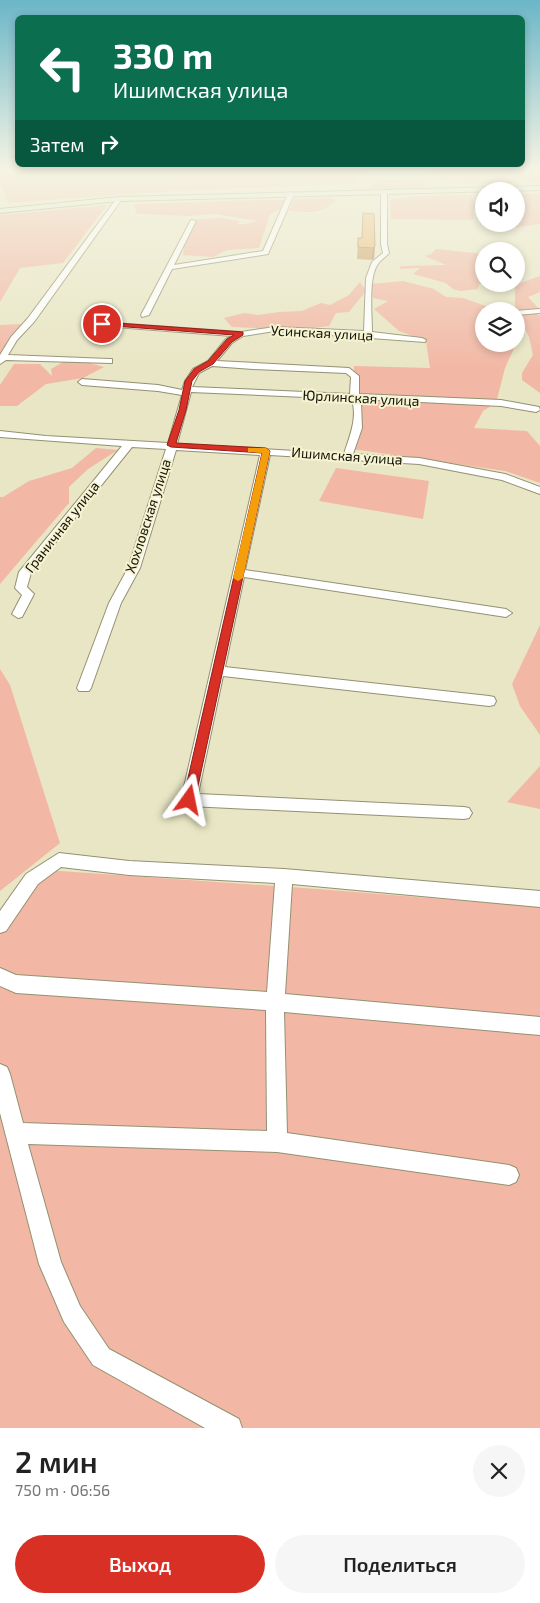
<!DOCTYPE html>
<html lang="ru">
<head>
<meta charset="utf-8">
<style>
	body { margin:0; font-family:"Exo 2",sans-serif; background:#f6f6f6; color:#222; height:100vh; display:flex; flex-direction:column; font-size:19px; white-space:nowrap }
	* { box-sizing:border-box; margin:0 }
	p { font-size:16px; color:#767676 }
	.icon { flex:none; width:28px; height:28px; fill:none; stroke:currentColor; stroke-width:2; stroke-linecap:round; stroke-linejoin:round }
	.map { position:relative; height:1428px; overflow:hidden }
	.panel { display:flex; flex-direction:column; background:#fff; flex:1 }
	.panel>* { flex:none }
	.guide { position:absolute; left:15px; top:15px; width:510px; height:152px; border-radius:8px; box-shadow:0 2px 8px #0003; background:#0b6e4f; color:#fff; overflow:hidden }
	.fabs { position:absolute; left:475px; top:182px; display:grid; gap:10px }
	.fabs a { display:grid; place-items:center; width:50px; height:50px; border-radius:50%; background:#fff; box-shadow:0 2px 8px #0003; font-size:25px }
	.pin { position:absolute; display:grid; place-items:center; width:42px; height:42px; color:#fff; margin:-21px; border:2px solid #fff; border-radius:50%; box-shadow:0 1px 5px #0007 }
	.me { position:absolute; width:55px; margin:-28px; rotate:12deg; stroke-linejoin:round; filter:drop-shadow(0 0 4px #0008) }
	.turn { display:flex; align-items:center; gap:18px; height:105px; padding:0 15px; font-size:22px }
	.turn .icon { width:65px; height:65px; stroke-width:2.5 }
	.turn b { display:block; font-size:35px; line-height:42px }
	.then { display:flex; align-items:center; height:48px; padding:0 15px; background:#0003; gap:10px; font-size:19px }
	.round { display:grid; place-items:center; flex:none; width:52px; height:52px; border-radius:26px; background:#f6f6f6 }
	.head { display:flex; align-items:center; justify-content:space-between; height:85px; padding:0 15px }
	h1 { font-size:30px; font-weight:600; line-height:38px }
	.cta { display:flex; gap:10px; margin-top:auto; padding:10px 15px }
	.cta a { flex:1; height:58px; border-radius:30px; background:#d93025; color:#fff; font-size:20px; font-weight:600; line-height:58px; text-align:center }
	.cta a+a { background:#f6f6f6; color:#222 }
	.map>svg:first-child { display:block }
</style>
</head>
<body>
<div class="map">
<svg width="540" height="1428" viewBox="0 0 540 1428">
	<rect width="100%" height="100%" fill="#e8e6c4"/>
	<g fill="#f2b8a5">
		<polygon points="0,169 369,169 372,173 351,184 172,191 8,203 0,183"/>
		<path d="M420,169H540V182C512,183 439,191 420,169Z"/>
		<path d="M415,179L422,181L425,186C415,191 380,191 370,187L381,180Z"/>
		<path d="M516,194H540V224C528,225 508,231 498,224H516Z"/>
		<polygon points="471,195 476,206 474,209 473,220 391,219 390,200 417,196"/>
		<path d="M334,198L335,202C319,215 309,212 289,211L294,199Z"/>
		<polygon points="255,200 287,200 281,209 270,214 259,248 227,250 213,257 183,255 187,232 199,219 221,218 240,221 238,224 246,224 257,221 215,214 189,216 140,214 136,213 134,204"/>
		<polygon points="107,205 63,263 20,268 0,302 0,215"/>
		<polygon points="436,249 484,254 484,283 479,284 478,289 460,291 453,289 446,283 413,274 420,268 399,269 401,266 446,265 425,256 431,254"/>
		<polygon points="540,276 540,292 528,297 539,309 515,311 515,285"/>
		<polygon points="403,281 434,289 446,297 463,298 500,311 484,311 484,344 516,344 505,368 496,403 483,411 474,428 527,431 540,446 540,483 505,471 352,449 354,366 430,368 426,341 399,331 374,309 388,301 373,298 371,284"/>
		<polygon points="360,282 366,291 349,312 336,313 329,326 297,330 232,327 224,318 244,313 258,315 279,312 302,311 321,303 330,305 349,295"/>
		<polygon points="535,313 540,316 540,393 522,380 522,373 533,355 529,337 518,315"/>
		<polygon points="24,324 0,356 0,325"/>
		<polygon points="70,358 104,367 83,378 46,384 17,406 0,406 0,385 14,364 40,364 52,376 51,369"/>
		<polygon points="96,448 118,450 88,469 69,487 69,503 0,584 0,497 3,497 29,481 72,468"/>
		<polygon points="336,468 429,481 423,519 319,501"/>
		<polygon points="540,625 540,735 520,706 512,684"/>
		<polygon points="0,669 10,685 60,843 0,891"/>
		<polygon points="540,766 540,809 507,802"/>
		<polygon points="46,870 318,889 540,907 540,1428 0,1428 0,926"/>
	</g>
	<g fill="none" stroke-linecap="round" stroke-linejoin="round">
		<g stroke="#939172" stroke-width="2">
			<g id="minor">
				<path d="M384,190L387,192V244L389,253C386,257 380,260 378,264C368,277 372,315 372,332L422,338L426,340L425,342L275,331L243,336L232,343L217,361L349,368L359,376V394L501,400L539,407L540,410L536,412L501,406L360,399L361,403L362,428L353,454L419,458L505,474L540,487V494L502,480L419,464L270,455L245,570L506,609L512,613L506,617L244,577L225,667L489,696L494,697L496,701L494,705L489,706L223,676L198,794L464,807L469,808L472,813L469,818L464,819L189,806L184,804L181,800L260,455L176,450L140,568L121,603L91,688L89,691H79L77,688L109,603L128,568L166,449L132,447L31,573L27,587L34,594L22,617L18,618L12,614L22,595L15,588L19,572L122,446L0,437V431L46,436L168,443L182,395L158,391L82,385L78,382L82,379L158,385L182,390L185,381L193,369L208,361L226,339L232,336L102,326L98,324L99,322L241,332L275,327L364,331L366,278L372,262L383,253L381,244V192ZM212,366L253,369L346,373L351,377L350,394L192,387L199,373ZM191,392L351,399C359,415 349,438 344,454L177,444Z"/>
				<polygon points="291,192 294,194 268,254 172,269 149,315 142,317 141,315 191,220 196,221 174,265 263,251 288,194"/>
				<polygon points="117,198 122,199 34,322 17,340 8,355 109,359 112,359 112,363 6,360 0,364 0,355 11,337 28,318"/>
				<polygon points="540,309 540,313 516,315 516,311 514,311"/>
				<polygon points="59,853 129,861 284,869 540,891 540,907 292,884 285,994 540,1017 540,1035 284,1012 287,1133 509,1165 516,1168 519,1175 516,1182 509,1185 277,1152 28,1144 61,1262 80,1306 109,1349 239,1419 242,1428 205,1428 93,1365 64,1322 39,1264 0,1113 0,1064 7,1067 10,1074 23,1123 267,1131 266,1010 16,993 0,986 0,968 16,975 267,992 275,883 129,875 61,867 38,884 6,931 0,933 0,911 26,874"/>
			</g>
		</g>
		<g stroke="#939172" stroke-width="2">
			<polygon id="secondary" points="540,186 540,190 119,201 0,213 0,209 119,197"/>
		</g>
		<use href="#minor" fill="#fff" fill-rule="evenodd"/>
		<use href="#secondary" fill="#e0eddb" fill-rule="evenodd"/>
	</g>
	<polygon fill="#ce9d61" points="363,213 374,214 374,258 372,260 357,259 358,238 362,238"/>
	<polygon fill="#a7804f" points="375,246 374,258 372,260 373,248"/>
	<polygon fill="#efb771" stroke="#a7804f" points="363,213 374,214 375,246 373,248 358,247 358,238 362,238"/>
	<linearGradient id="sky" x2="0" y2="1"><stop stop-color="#6bb6c8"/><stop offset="0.46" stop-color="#f5f4e4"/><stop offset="1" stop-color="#f5f4e4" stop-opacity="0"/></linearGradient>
	<rect width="540" height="368" fill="url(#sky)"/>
	<polygon fill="#d93025" stroke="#8d1f18" points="102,322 243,332 243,335 232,342 213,364 199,372 192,381 186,410 176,443 266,448 270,451 195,800 194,804 189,805 185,804 183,800 262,453 171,447 167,445 179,410 185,381 194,369 208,361 227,339 234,335 100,325 100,323"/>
	<polygon fill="#f59e0b" points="248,448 266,448 270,451 243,578 238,581 233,578 262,453 248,452"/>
	<g text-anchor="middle" stroke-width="4" stroke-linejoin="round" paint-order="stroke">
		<g font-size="14" fill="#131207" stroke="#f5f3d1">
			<text transform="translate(322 333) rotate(3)" y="5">Усинская улица</text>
			<text transform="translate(361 398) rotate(3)" y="5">Юрлинская улица</text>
			<text transform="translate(347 456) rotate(4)" y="5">Ишимская улица</text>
			<text transform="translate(148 516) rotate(-72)" y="5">Хохловская улица</text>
			<text transform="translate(62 527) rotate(-52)" y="5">Граничная улица</text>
		</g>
	</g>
</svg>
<div class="fabs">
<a><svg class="icon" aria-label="sound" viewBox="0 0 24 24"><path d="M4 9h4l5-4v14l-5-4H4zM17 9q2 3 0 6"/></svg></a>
<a><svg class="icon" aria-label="search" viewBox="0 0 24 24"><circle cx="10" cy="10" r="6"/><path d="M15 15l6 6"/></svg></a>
<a><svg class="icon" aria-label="layers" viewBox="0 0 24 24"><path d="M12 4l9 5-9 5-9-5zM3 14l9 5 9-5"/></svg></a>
</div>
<div class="pin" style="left:102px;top:324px;background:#d93025"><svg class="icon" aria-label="arrive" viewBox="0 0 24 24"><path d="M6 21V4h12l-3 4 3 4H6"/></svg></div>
<svg class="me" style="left:189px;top:800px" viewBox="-20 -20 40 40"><path d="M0-17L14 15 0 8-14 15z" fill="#d93025" stroke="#fff" stroke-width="4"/></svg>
<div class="guide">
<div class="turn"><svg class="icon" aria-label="left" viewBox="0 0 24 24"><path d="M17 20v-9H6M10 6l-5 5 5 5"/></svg><div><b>330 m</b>Ишимская улица</div></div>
<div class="then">Затем<svg class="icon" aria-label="right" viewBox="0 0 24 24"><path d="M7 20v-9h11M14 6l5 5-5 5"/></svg></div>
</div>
</div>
<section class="panel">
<div class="head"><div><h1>2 мин</h1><p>750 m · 06:56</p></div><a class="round"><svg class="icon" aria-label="close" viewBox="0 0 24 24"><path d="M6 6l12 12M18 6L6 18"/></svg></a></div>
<div class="cta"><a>Выход</a><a>Поделиться</a></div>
</section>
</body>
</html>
